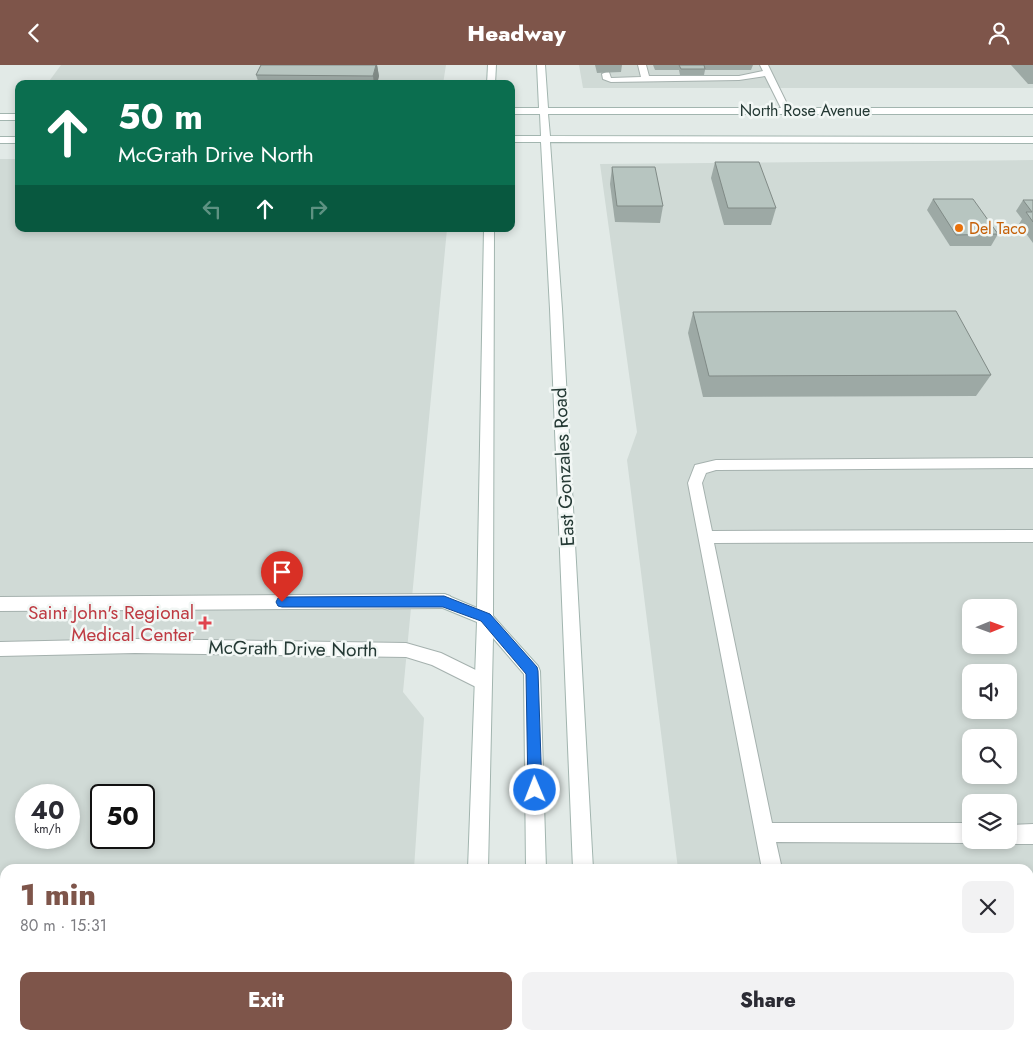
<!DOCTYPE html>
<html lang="en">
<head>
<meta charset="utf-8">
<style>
	body { margin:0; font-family:Jost,sans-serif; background:#f2f2f3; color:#2b2b33; height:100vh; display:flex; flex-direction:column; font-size:19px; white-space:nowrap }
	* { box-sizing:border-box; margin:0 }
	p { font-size:16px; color:#7c7c81 }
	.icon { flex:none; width:28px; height:28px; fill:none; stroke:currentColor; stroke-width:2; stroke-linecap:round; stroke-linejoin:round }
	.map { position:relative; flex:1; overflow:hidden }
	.sheet { position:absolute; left:0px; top:799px; width:1034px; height:176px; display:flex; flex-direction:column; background:#fff; border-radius:15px 15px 0 0; box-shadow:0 2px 8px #0003 }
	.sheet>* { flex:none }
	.hud { position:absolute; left:15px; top:15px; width:500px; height:152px; border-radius:10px; box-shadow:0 2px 8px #0003; background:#0b6e4f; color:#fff; overflow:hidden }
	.needle { width:32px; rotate:89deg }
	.tools { position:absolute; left:962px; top:534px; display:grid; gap:10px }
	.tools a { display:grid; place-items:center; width:55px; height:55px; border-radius:10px; background:#fff; box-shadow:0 2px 8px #0003; font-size:25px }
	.speed { position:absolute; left:15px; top:719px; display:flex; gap:10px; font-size:25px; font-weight:700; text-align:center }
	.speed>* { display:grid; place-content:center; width:65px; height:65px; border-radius:50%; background:#fff; box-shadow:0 2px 8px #0003; line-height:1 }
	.speed small { font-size:12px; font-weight:400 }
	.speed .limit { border:2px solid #111; border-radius:8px; background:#fff; color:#111 }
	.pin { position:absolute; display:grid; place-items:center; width:42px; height:42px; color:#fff; margin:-51px -21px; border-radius:50% 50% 50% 0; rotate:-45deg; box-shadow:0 0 5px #0007 }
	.pin .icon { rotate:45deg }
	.me { position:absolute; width:55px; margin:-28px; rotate:359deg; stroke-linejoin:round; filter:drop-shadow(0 0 4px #0008) }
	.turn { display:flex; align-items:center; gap:18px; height:105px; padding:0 20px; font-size:22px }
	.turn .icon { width:65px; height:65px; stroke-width:2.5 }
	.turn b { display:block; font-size:35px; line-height:42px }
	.lanes { display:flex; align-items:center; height:48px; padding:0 20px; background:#0003; justify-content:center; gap:25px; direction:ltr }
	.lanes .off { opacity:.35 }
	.round { display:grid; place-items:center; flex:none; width:52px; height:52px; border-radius:10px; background:#f2f2f3 }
	.summary { display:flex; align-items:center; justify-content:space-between; height:85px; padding:0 20px }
	h1 { font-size:30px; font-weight:800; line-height:38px; color:#7e554a }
	.action { display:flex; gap:10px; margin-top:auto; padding:10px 20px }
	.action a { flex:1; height:58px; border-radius:10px; background:#7e554a; color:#fff; font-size:20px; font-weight:800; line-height:58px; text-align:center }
	.action a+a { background:#f2f2f3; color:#2b2b33 }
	header { display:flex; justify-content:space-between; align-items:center; height:65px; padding:0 20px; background:#7e554a; color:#fff; font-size:22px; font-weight:800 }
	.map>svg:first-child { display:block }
</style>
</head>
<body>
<header><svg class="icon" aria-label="back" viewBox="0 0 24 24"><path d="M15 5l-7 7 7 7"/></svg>Headway<svg class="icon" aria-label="person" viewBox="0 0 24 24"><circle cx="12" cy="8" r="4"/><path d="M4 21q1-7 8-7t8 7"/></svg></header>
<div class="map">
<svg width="1033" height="974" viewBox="0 0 1033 974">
	<rect width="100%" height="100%" fill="#e2eae7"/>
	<g fill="#d0dad6" fill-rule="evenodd">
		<polygon points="61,0 446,0 443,19 47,19"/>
		<polygon points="579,0 1033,0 1033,23 583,23"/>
		<path d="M0,94H19V164H447L403,627L424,653L414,804H5V970H402V974H0ZM26,730H69V772H26ZM101,730H144V772H101Z"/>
		<path d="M1033,95V974H699V970H1029V804H678L627,395L637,367L600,99ZM971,542H1009V580H971ZM971,608H1009V645H971ZM971,672H1009V710H971ZM971,738H1009V775H971Z"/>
	</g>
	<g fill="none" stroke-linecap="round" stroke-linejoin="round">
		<g stroke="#a5b1ae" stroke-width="2">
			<g id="lane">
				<polygon points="638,0 646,0 649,11 739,11 763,6 760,0 768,0 790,45 783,47 765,11 739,15 611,17 603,14 602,9 606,7 609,7 611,13 641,12"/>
				<polygon points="1033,393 1033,403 716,405 706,408 702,418 712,466 1033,465 1033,477 714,478 772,758 971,758 971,775 977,775 971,778 776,777 782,804 762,804 688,418 695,400 716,395"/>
				<polygon points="444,529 450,531 452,536 450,541 444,543 0,546 0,532"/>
				<polygon points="135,574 406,578 441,588 490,612 492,618 490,624 484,626 432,600 406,592 135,588 0,591 0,577"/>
				<polygon points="1033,759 1033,779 1009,779 1002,776 1009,775 1009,760"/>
			</g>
		</g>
		<g stroke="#a2b5af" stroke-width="2">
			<g id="secondary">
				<polygon points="488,0 496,0 495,19 487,19"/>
				<polygon points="537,0 545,0 548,43 1033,43 1033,49 548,49 550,71 1033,72 1033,78 550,77 562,244 593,804 573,804 550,244 541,77 511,77 511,71 541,71 540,49 511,49 511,43 539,43"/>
				<rect x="0" y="49" width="19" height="6"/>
				<rect x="0" y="72" width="19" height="6"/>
				<polygon points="484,164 494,164 493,551 538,601 540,606 546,804 526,804 524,609 493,573 488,804 468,804 477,557 438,541 436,536 438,531 444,529 477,543"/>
				<rect x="462" y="970" width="22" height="4"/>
				<rect x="529" y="970" width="22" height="4"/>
				<rect x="580" y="970" width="22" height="4"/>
			</g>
		</g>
		<use href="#lane" fill="#fff" fill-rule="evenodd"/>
		<use href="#secondary" fill="#fff" fill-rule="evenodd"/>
	</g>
	<g fill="#9da9a5">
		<polygon points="261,0 377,0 379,11 377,19 259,19 256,10"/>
		<polygon points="595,0 622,0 621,7 597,8"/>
		<polygon points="653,0 753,0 751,5 705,5 704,10 680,10 679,5 655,5"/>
		<polygon points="1011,0 1033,0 1033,19 1028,19"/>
		<polygon points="715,97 776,143 771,160 724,160 711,113"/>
		<polygon points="612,102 663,141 660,158 615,157 610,119"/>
		<polygon points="933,134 998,169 991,181 950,181 927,145"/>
		<polygon points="1023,135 1033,135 1033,178 1019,159 1022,154 1016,146"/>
		<polygon points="693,247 991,310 976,331 703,332 688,268"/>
	</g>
	<polygon fill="#808a86" points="376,0 377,0 379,11 377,19 374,19 373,11"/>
	<g fill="#b7c5c0" stroke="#808a86">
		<polygon points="261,0 376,0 373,11 256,10"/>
		<polygon points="679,0 704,0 705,4 681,4"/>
		<polygon points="715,97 759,97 776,143 728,143"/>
		<polygon points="612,102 655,102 663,141 617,141"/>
		<polygon points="933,134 973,134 998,169 956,170"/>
		<polygon points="1023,135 1033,135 1033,157 1026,147 1032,147"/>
		<polygon points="956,246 991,310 709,311 693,247"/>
	</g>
	<polygon fill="#1a73e8" stroke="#114b97" points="444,531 490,549 537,602 538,606 542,725 540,730 535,732 530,730 528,725 526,609 481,556 443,542 282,542 278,541 276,537 278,533 282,532"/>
	<circle fill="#e8710a" stroke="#f2f7f5" stroke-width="2" cx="959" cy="163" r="5"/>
	<path fill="#e0444e" stroke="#f2f7f5" stroke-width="2" d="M202.5 550.5h5v5h5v5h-5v5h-5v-5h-5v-5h5z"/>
	<g text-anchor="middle" stroke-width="5" stroke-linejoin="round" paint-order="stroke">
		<g font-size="16" fill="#243934" stroke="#f2f7f5">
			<text x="805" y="51">North Rose Avenue</text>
		</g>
		<g font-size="16" fill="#c56008" stroke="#f2f7f5" text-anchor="start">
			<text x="969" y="169">Del Taco</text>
		</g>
		<g font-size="19" fill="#243934" stroke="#f2f7f5">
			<text transform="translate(563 402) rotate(-93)" y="7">East Gonzales Road</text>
			<text transform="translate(293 583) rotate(1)" y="7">McGrath Drive North</text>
		</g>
		<g font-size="19" fill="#be3a42" stroke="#f2f7f5" text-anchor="end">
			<text x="194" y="554">Saint John's Regional<tspan x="194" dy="22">Medical Center</tspan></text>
		</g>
	</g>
</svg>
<div class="tools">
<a><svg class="needle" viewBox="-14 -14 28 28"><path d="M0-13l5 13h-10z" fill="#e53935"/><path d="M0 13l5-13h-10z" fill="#7c7c81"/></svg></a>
<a><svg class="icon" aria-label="sound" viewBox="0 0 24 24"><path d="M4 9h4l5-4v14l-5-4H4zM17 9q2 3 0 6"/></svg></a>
<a><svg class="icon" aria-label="search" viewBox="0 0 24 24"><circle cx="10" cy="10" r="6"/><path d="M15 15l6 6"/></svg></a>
<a><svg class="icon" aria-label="layers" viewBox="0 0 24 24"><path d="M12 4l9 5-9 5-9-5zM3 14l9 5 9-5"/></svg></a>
</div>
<div class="speed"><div>40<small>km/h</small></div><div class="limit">50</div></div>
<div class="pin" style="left:282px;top:537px;background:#d93025"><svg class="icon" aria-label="arrive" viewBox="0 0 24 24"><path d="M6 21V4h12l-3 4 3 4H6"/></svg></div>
<svg class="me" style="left:535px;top:725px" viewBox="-20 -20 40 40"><circle r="17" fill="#1a73e8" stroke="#fff" stroke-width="3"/><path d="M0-11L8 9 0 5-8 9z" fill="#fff"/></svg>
<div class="hud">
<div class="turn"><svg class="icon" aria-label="ahead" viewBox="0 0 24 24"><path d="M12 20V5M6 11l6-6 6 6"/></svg><div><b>50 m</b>McGrath Drive North</div></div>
<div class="lanes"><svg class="icon off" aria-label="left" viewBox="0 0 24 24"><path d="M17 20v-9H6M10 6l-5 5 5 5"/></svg><svg class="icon" aria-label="ahead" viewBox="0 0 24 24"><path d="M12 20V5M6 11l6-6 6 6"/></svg><svg class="icon off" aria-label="right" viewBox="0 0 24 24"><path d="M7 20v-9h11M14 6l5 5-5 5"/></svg></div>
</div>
<section class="sheet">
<div class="summary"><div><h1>1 min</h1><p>80 m · 15:31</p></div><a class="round"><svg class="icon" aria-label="close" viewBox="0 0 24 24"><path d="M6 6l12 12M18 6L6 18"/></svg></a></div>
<div class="action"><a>Exit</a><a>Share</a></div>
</section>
</div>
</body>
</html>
